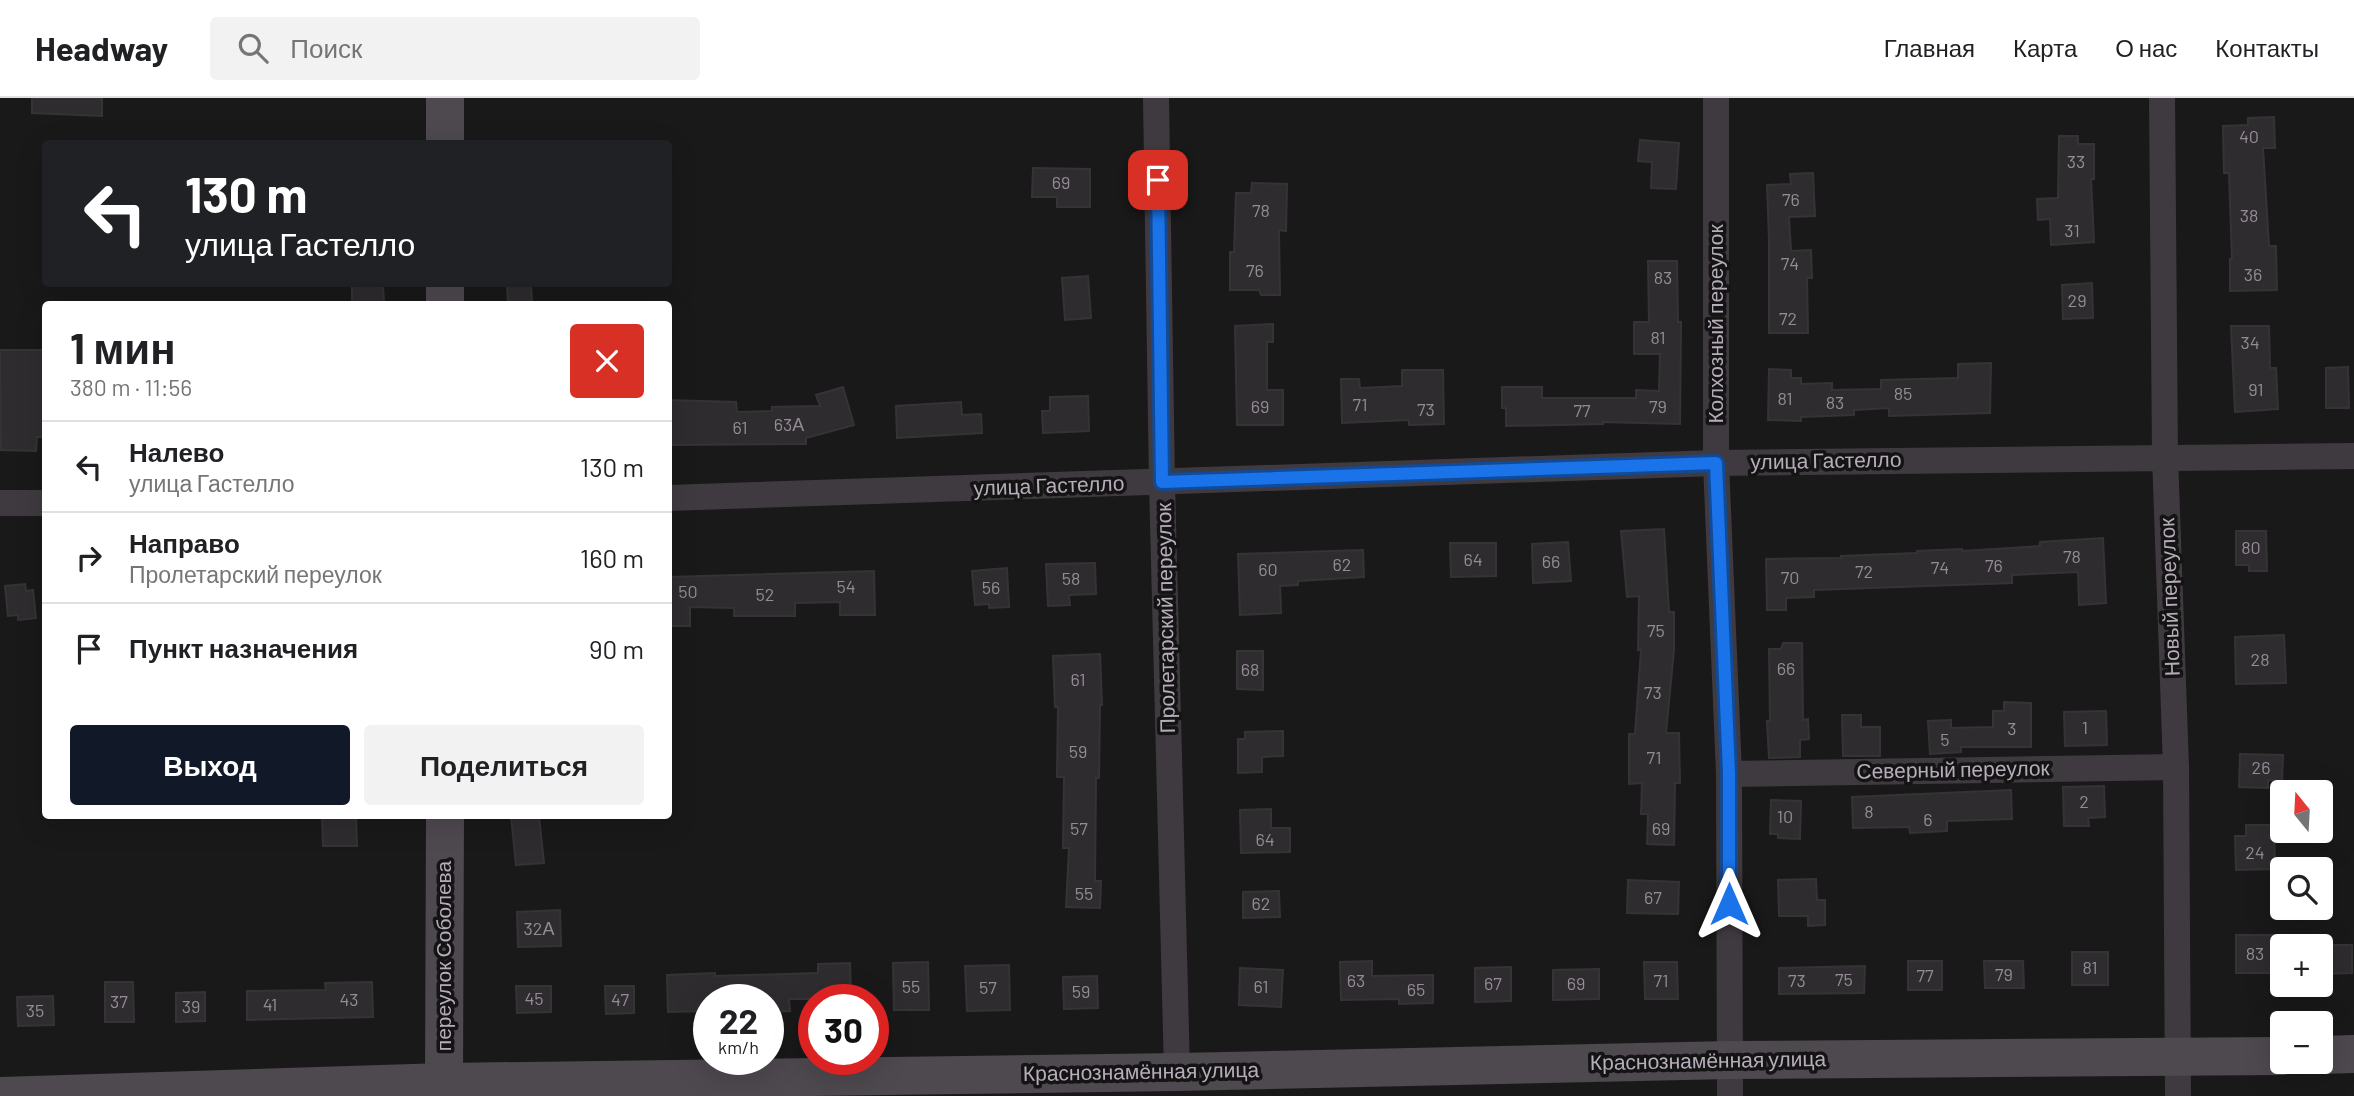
<!DOCTYPE html>
<html lang="ru">
<head>
<meta charset="utf-8">
<style>
	body { margin:0; font-family:Barlow,sans-serif; background:#f2f2f2; color:#202124; height:100vh; display:flex; flex-direction:column; font-size:26px; white-space:nowrap }
	* { box-sizing:border-box; margin:0 }
	p { font-size:23px; color:#757577 }
	.icon { flex:none; width:38px; height:38px; fill:none; stroke:currentColor; stroke-width:2; stroke-linecap:round; stroke-linejoin:round }
	.map { position:relative; flex:1; overflow:hidden }
	.drawer { position:absolute; left:42px; top:203px; width:630px; height:518px; display:flex; flex-direction:column; background:#fff; border-radius:7px; box-shadow:0 7px 28px #0002 }
	.drawer>* { flex:none }
	.hud { position:absolute; left:42px; top:42px; width:630px; height:147px; border-radius:7px; box-shadow:0 7px 28px #0002; background:#202124; color:#fff; overflow:hidden }
	.needle { width:46px; rotate:342deg }
	.buttons { position:absolute; left:2270px; top:682px; display:grid; gap:14px }
	.buttons a { display:grid; place-items:center; width:63px; height:63px; border-radius:7px; background:#fff; box-shadow:0 7px 28px #0002; font-size:35px }
	.speed { position:absolute; left:693px; top:886px; display:flex; gap:14px; font-size:35px; font-weight:700; text-align:center }
	.speed>* { display:grid; place-content:center; width:91px; height:91px; border-radius:50%; background:#fff; box-shadow:0 7px 28px #0002; line-height:1 }
	.speed small { font-size:18px; font-weight:400 }
	.speed .limit { border:10px solid #d22; background:#fff; color:#111 }
	.pin { position:absolute; display:grid; place-items:center; width:60px; height:60px; color:#fff; margin:-30px; border-radius:14px; box-shadow:0 4px 10px #0006 }
	.me { position:absolute; width:77px; margin:-38px; rotate:0deg; stroke-linejoin:round; filter:drop-shadow(0 0 5px #0008) }
	.turn { display:flex; align-items:center; gap:24px; height:147px; padding:0 28px; font-size:32px }
	.turn .icon { width:91px; height:91px; stroke-width:2.5 }
	.turn b { display:block; font-size:49px; line-height:60px }
	.round { display:grid; place-items:center; flex:none; width:74px; height:74px; border-radius:7px; background:#f2f2f2 }
	.head { display:flex; align-items:center; justify-content:space-between; height:119px; padding:0 28px }
	h1 { font-size:42px; font-weight:700; line-height:52px }
	.cta { display:flex; gap:14px; margin-top:auto; padding:14px 28px }
	.cta a { flex:1; height:80px; border-radius:7px; background:#111827; color:#fff; font-size:28px; font-weight:700; line-height:80px; text-align:center }
	.cta a+a { background:#f2f2f2; color:#202124 }
	ul { padding:0; list-style:none }
	li { display:flex; align-items:center; gap:21px; height:91px; padding:0 28px; border-top:2px solid #e0e0e0 }
	li div { flex:1 }
	li b { display:block; font-size:26px }
	li em { font-style:normal }
	header { display:flex; align-items:center; gap:42px; box-sizing:border-box; height:98px; padding:0 35px; background:#fff; border-bottom:2px solid #e0e0e0 }
	header strong { font-size:33px }
	nav { display:flex; gap:38px; margin-inline-start:auto; font-size:24px }
	.search { width:490px; height:63px; background:#f2f2f2; display:flex; align-items:center; gap:18px; box-sizing:border-box; padding:0 24px; border-radius:7px; color:#757577; font-size:26px }
	.map>svg:first-child { display:block }
</style>
</head>
<body>
<header>
<strong>Headway</strong>
<div class="search"><svg class="icon" aria-label="search" viewBox="0 0 24 24"><circle cx="10" cy="10" r="6"/><path d="M15 15l6 6"/></svg>Поиск</div>
<nav><a>Главная</a><a>Карта</a><a>О нас</a><a>Контакты</a></nav>
</header>
<div class="map">
<svg width="2354" height="998" viewBox="0 0 2354 998">
	<rect width="100%" height="100%" fill="#1a191a"/>
	<g fill="#2e2c2e" stroke="#363336" stroke-width="2">
		<polygon points="32,0 102,0 102,18 32,15"/>
		<polygon points="2274,19 2275,50 2263,50 2269,148 2276,148 2277,192 2230,193 2230,161 2232,161 2229,75 2224,75 2223,28 2248,27 2248,20"/>
		<polygon points="2059,38 2078,38 2078,46 2094,46 2094,81 2091,81 2094,144 2051,147 2050,121 2038,122 2037,101 2058,100"/>
		<polygon points="1640,42 1679,45 1676,91 1651,90 1652,64 1638,63"/>
		<polygon points="1033,70 1090,71 1090,109 1057,109 1057,99 1032,99"/>
		<polygon points="1813,75 1815,118 1789,119 1791,153 1811,152 1812,180 1807,180 1808,235 1769,235 1769,142 1767,87 1791,86 1790,76"/>
		<polygon points="1252,85 1287,86 1286,133 1279,132 1280,197 1261,197 1259,192 1230,192 1230,154 1234,154 1236,95 1251,95"/>
		<polygon points="1648,163 1677,163 1678,224 1681,224 1680,326 1603,324 1603,326 1506,328 1506,310 1502,310 1502,289 1542,289 1542,300 1636,300 1636,292 1659,293 1660,256 1634,256 1634,224 1649,224"/>
		<polygon points="1088,178 1091,220 1065,222 1062,180"/>
		<polygon points="2092,185 2093,220 2063,221 2062,187"/>
		<polygon points="352,186 383,186 384,206 352,206"/>
		<polygon points="507,186 531,186 532,206 508,206"/>
		<polygon points="1273,226 1273,244 1267,244 1267,292 1283,292 1283,327 1237,327 1235,228"/>
		<polygon points="2231,228 2269,228 2270,270 2276,270 2278,311 2235,314"/>
		<polygon points="0,252 46,252 46,339 37,339 36,353 1,352"/>
		<polygon points="1991,265 1990,315 1889,318 1889,310 1854,312 1854,317 1801,319 1801,323 1768,322 1769,271 1791,272 1791,280 1801,280 1801,286 1832,285 1832,292 1881,291 1881,282 1958,280 1958,266"/>
		<polygon points="2348,269 2349,310 2326,310 2326,270"/>
		<polygon points="1402,272 1443,272 1444,326 1409,327 1409,322 1342,325 1341,281 1359,281 1360,290 1402,288"/>
		<polygon points="843,289 854,327 806,340 806,346 668,347 668,302 736,304 737,314 772,313 772,309 820,308 816,297"/>
		<polygon points="1088,298 1089,333 1043,335 1042,313 1050,313 1050,299"/>
		<polygon points="961,304 962,317 981,316 982,335 897,340 896,308"/>
		<polygon points="1664,431 1669,514 1674,514 1674,552 1666,635 1679,635 1680,685 1675,685 1674,747 1647,746 1648,716 1641,716 1642,685 1629,686 1629,636 1635,636 1641,552 1638,552 1639,498 1627,499 1621,433"/>
		<polygon points="2236,433 2266,433 2267,473 2249,473 2249,467 2236,467"/>
		<polygon points="2103,440 2106,505 2079,507 2078,474 2012,477 2012,485 1814,492 1814,499 1786,500 1786,512 1767,512 1766,461 1841,460 1841,458 1917,455 1917,453 1962,451 1962,453 2040,448 2040,444"/>
		<polygon points="1568,444 1571,483 1533,485 1532,446"/>
		<polygon points="1450,445 1496,445 1496,478 1451,479"/>
		<polygon points="1363,452 1364,479 1298,483 1298,487 1280,488 1281,515 1240,517 1238,456"/>
		<polygon points="1095,465 1096,496 1069,497 1070,507 1048,508 1046,466"/>
		<polygon points="1007,470 1009,509 989,510 989,506 975,507 972,473"/>
		<polygon points="874,473 875,517 840,517 840,504 795,505 795,518 734,518 734,510 690,509 690,528 668,528 668,479"/>
		<polygon points="25,486 26,493 33,492 36,520 18,522 18,517 8,518 5,488"/>
		<polygon points="2284,537 2286,585 2236,586 2235,539"/>
		<polygon points="1783,545 1802,545 1803,622 1808,621 1809,641 1800,642 1800,659 1769,660 1767,623 1770,623 1769,551 1781,551"/>
		<polygon points="1237,553 1263,553 1263,592 1237,591"/>
		<polygon points="1100,556 1102,607 1100,607 1099,680 1096,680 1095,783 1101,783 1100,810 1066,809 1069,750 1063,750 1064,679 1057,679 1058,609 1055,609 1053,558"/>
		<polygon points="2004,604 2031,605 2031,649 1961,649 1961,654 1930,656 1928,623 1951,622 1951,630 1993,629 1993,613 2004,613"/>
		<polygon points="2106,613 2107,647 2065,648 2064,614"/>
		<polygon points="1842,617 1861,617 1861,629 1880,629 1880,658 1843,658"/>
		<polygon points="1283,633 1283,658 1262,659 1262,674 1238,675 1238,641 1245,641 1245,634"/>
		<polygon points="2240,656 2283,657 2282,683 2268,682 2268,690 2239,689"/>
		<polygon points="2104,688 2105,719 2088,720 2089,728 2064,728 2063,689"/>
		<polygon points="2011,692 2012,721 1947,723 1947,733 1910,735 1909,729 1853,730 1852,699"/>
		<polygon points="1771,702 1801,703 1800,741 1778,740 1778,736 1770,736"/>
		<polygon points="1271,711 1271,730 1290,730 1290,754 1241,755 1240,712"/>
		<polygon points="322,718 356,718 357,748 323,748"/>
		<polygon points="511,718 539,718 544,765 516,767"/>
		<polygon points="2246,727 2274,727 2275,771 2236,772 2235,738 2246,738"/>
		<polygon points="1816,781 1817,802 1825,802 1825,827 1808,828 1808,818 1779,818 1778,782"/>
		<polygon points="1628,782 1679,784 1678,816 1627,815"/>
		<polygon points="1279,793 1280,819 1243,820 1243,794"/>
		<polygon points="560,812 561,848 518,849 517,814"/>
		<rect x="2236" y="837" width="38" height="38"/>
		<polygon points="2320,847 2352,847 2352,875 2320,876"/>
		<rect x="2072" y="854" width="36" height="33"/>
		<polygon points="1372,863 1372,878 1433,877 1433,905 1399,906 1399,901 1341,902 1340,864"/>
		<rect x="1908" y="863" width="34" height="29"/>
		<polygon points="1984,863 2023,863 2024,890 1985,890"/>
		<polygon points="928,864 929,912 894,912 893,865"/>
		<polygon points="1644,864 1677,864 1678,901 1645,901"/>
		<polygon points="850,865 851,901 789,901 790,913 768,914 768,901 709,901 709,913 668,914 667,877 715,875 715,878 818,875 818,866"/>
		<polygon points="1009,867 1010,912 967,913 965,868"/>
		<polygon points="1865,868 1864,895 1779,896 1779,870"/>
		<polygon points="1511,869 1511,903 1475,904 1475,870"/>
		<polygon points="1240,870 1283,872 1281,909 1239,907"/>
		<polygon points="1599,871 1599,901 1553,902 1553,872"/>
		<polygon points="1097,878 1098,910 1064,911 1063,879"/>
		<polygon points="105,884 133,884 134,924 105,924"/>
		<polygon points="372,884 373,919 247,922 247,893 326,892 325,885"/>
		<polygon points="516,888 551,888 551,914 517,915"/>
		<polygon points="605,888 634,888 634,915 606,916"/>
		<polygon points="205,894 205,923 176,924 176,895"/>
		<polygon points="53,898 54,927 18,928 17,899"/>
	</g>
	<g fill="none" stroke-linecap="round" stroke-linejoin="round">
		<g stroke="#3f3a3f" stroke-width="26">
			<polyline points="1156,0 1162,385 1177,974"/>
			<polyline points="1716,0 1716,365 1729,676 1730,998"/>
			<polyline points="2162,0 2165,358 2176,669 2178,998"/>
			<polyline points="668,400 1716,365 2354,358"/>
			<polyline points="0,405 46,405"/>
			<polyline points="1729,676 2176,669"/>
		</g>
		<g stroke="#4e484f" stroke-width="38">
			<polyline points="445,0 445,46"/>
			<polyline points="445,186 445,206"/>
			<polyline points="2320,957 2354,956"/>
			<polyline points="444,984 445,718"/>
			<polyline points="0,998 444,984 1177,974 1730,962 2282,958"/>
		</g>
	</g>
	<g fill="none" stroke-linecap="round" stroke-linejoin="round">
		<g stroke="#114b97" stroke-width="18">
			<polyline id="route" points="1158,82 1162,384 1716,365 1729,676 1729,806"/>
		</g>
		<use href="#route" stroke="#1a73e8" stroke-width="12"/>
	</g>
	<g text-anchor="middle" stroke-width="7" stroke-linejoin="round" paint-order="stroke">
		<g font-size="18" fill="#948b96">
			<text x="2249" y="45">40</text>
			<text x="2076" y="70">33</text>
			<text x="1061" y="91">69</text>
			<text x="1791" y="108">76</text>
			<text x="1261" y="119">78</text>
			<text x="2249" y="124">38</text>
			<text x="2072" y="139">31</text>
			<text x="1790" y="172">74</text>
			<text x="1255" y="179">76</text>
			<text x="2253" y="183">36</text>
			<text x="1663" y="186">83</text>
			<text x="2077" y="209">29</text>
			<text x="1788" y="227">72</text>
			<text x="1658" y="246">81</text>
			<text x="2250" y="251">34</text>
			<text x="2256" y="298">91</text>
			<text x="1903" y="302">85</text>
			<text x="1785" y="307">81</text>
			<text x="1835" y="311">83</text>
			<text x="1360" y="313">71</text>
			<text x="1260" y="315">69</text>
			<text x="1658" y="315">79</text>
			<text x="1426" y="318">73</text>
			<text x="1582" y="319">77</text>
			<text x="789" y="333">63А</text>
			<text x="740" y="336">61</text>
			<text x="2251" y="456">80</text>
			<text x="2072" y="465">78</text>
			<text x="1473" y="468">64</text>
			<text x="1551" y="470">66</text>
			<text x="1342" y="473">62</text>
			<text x="1994" y="474">76</text>
			<text x="1940" y="476">74</text>
			<text x="1268" y="478">60</text>
			<text x="1864" y="480">72</text>
			<text x="1790" y="486">70</text>
			<text x="1071" y="487">58</text>
			<text x="846" y="495">54</text>
			<text x="991" y="496">56</text>
			<text x="688" y="500">50</text>
			<text x="765" y="503">52</text>
			<text x="1656" y="539">75</text>
			<text x="2260" y="568">28</text>
			<text x="1786" y="577">66</text>
			<text x="1250" y="578">68</text>
			<text x="1078" y="588">61</text>
			<text x="1653" y="601">73</text>
			<text x="2085" y="636">1</text>
			<text x="2012" y="637">3</text>
			<text x="1945" y="648">5</text>
			<text x="1078" y="660">59</text>
			<text x="1654" y="666">71</text>
			<text x="2261" y="676">26</text>
			<text x="2084" y="710">2</text>
			<text x="1869" y="720">8</text>
			<text x="1785" y="725">10</text>
			<text x="1928" y="728">6</text>
			<text x="1079" y="737">57</text>
			<text x="1661" y="737">69</text>
			<text x="1265" y="748">64</text>
			<text x="2255" y="761">24</text>
			<text x="1084" y="802">55</text>
			<text x="1653" y="806">67</text>
			<text x="1261" y="812">62</text>
			<text x="539" y="837">32А</text>
			<text x="2255" y="862">83</text>
			<text x="2090" y="876">81</text>
			<text x="2004" y="883">79</text>
			<text x="1925" y="884">77</text>
			<text x="1844" y="888">75</text>
			<text x="1356" y="889">63</text>
			<text x="1661" y="889">71</text>
			<text x="1797" y="889">73</text>
			<text x="1493" y="892">67</text>
			<text x="1576" y="892">69</text>
			<text x="911" y="895">55</text>
			<text x="1261" y="895">61</text>
			<text x="988" y="896">57</text>
			<text x="1416" y="898">65</text>
			<text x="1081" y="900">59</text>
			<text x="534" y="907">45</text>
			<text x="349" y="908">43</text>
			<text x="620" y="908">47</text>
			<text x="119" y="910">37</text>
			<text x="270" y="913">41</text>
			<text x="191" y="915">39</text>
			<text x="35" y="919">35</text>
		</g>
		<g font-size="21" fill="#b7acb9" stroke="#151415">
			<text transform="translate(1716 226) rotate(-90)" y="7">Колхозный переулок</text>
			<text transform="translate(1826 363) rotate(-1)" y="7">улица Гастелло</text>
			<text transform="translate(1049 388) rotate(-2)" y="7">улица Гастелло</text>
			<text transform="translate(2170 499) rotate(-92)" y="7">Новый переулок</text>
			<text transform="translate(1166 520) rotate(-91)" y="7">Пролетарский переулок</text>
			<text transform="translate(1953 672) rotate(-1)" y="7">Северный переулок</text>
			<text transform="translate(444 858) rotate(-90)" y="7">переулок Соболева</text>
			<text transform="translate(1708 963) rotate(-1)" y="7">Краснознамённая улица</text>
			<text transform="translate(1141 974) rotate(-1)" y="7">Краснознамённая улица</text>
		</g>
	</g>
</svg>
<div class="buttons">
<a><svg class="needle" viewBox="-14 -14 28 28"><path d="M0-13l5 13h-10z" fill="#e53935"/><path d="M0 13l5-13h-10z" fill="#757577"/></svg></a>
<a><svg class="icon" aria-label="search" viewBox="0 0 24 24"><circle cx="10" cy="10" r="6"/><path d="M15 15l6 6"/></svg></a>
<a>+</a>
<a>−</a>
</div>
<div class="speed"><div>22<small>km/h</small></div><div class="limit">30</div></div>
<div class="pin" style="left:1158px;top:82px;background:#d93025"><svg class="icon" aria-label="arrive" viewBox="0 0 24 24"><path d="M6 21V4h12l-3 4 3 4H6"/></svg></div>
<svg class="me" style="left:1729px;top:806px" viewBox="-20 -20 40 40"><path d="M0-17L14 15 0 8-14 15z" fill="#1a73e8" stroke="#fff" stroke-width="4"/></svg>
<div class="hud">
<div class="turn"><svg class="icon" aria-label="left" viewBox="0 0 24 24"><path d="M17 20v-9H6M10 6l-5 5 5 5"/></svg><div><b>130 m</b>улица Гастелло</div></div>
</div>
<section class="drawer">
<div class="head"><div><h1>1 мин</h1><p>380 m · 11:56</p></div><a class="round" style="background:#d93025;color:#fff"><svg class="icon" aria-label="close" viewBox="0 0 24 24"><path d="M6 6l12 12M18 6L6 18"/></svg></a></div>
<ul>
<li><svg class="icon" aria-label="left" viewBox="0 0 24 24"><path d="M17 20v-9H6M10 6l-5 5 5 5"/></svg><div><b>Налево</b><p>улица Гастелло</p></div><em>130 m</em></li>
<li><svg class="icon" aria-label="right" viewBox="0 0 24 24"><path d="M7 20v-9h11M14 6l5 5-5 5"/></svg><div><b>Направо</b><p>Пролетарский переулок</p></div><em>160 m</em></li>
<li><svg class="icon" aria-label="arrive" viewBox="0 0 24 24"><path d="M6 21V4h12l-3 4 3 4H6"/></svg><div><b>Пункт назначения</b></div><em>90 m</em></li>
</ul>
<div class="cta"><a>Выход</a><a>Поделиться</a></div>
</section>
</div>
</body>
</html>
